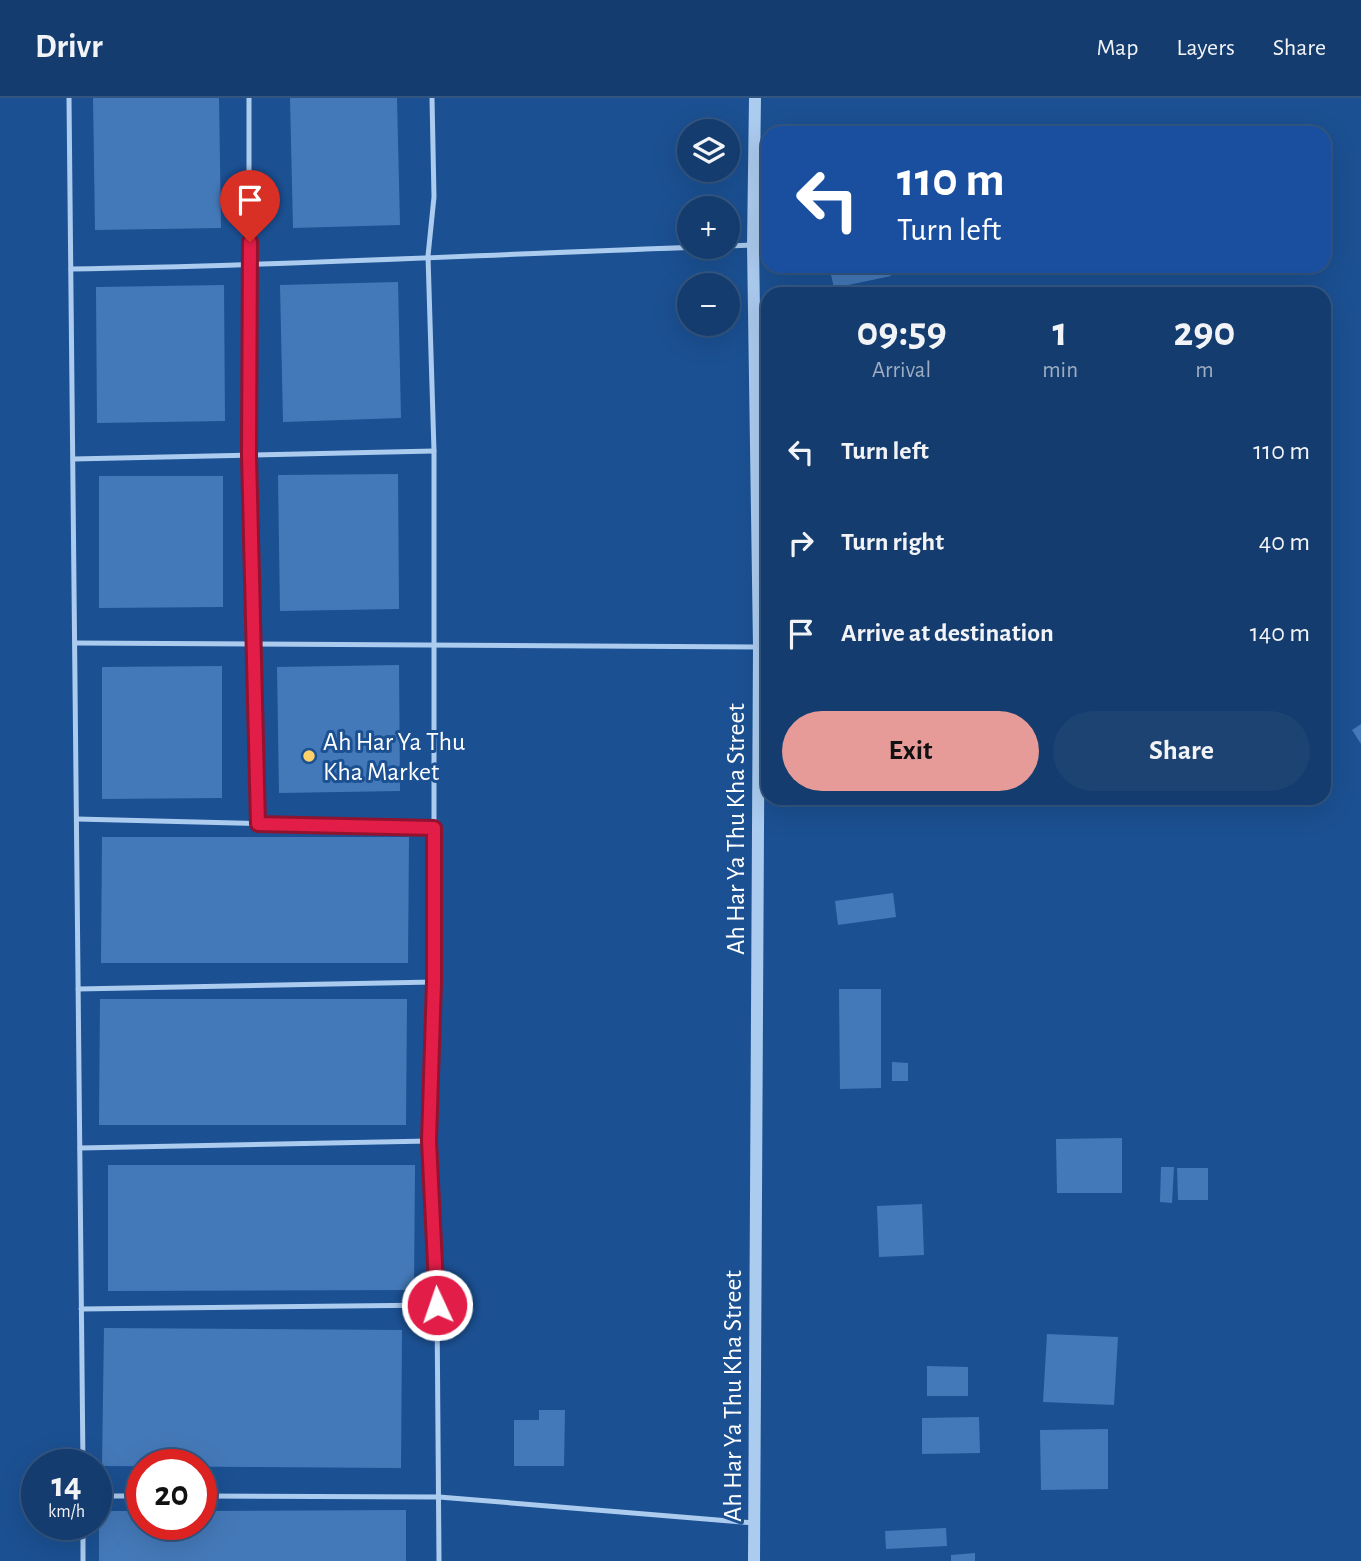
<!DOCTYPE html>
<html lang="en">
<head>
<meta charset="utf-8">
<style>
	body { margin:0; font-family:"Alegreya Sans",sans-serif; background:#1d4373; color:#f1f3f6; height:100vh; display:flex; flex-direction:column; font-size:26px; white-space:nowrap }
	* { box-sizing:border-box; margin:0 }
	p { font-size:23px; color:#9dadc2 }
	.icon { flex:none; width:38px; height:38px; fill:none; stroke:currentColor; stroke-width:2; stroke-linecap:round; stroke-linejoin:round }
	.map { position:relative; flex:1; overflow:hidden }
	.sheet { position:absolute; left:761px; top:189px; width:570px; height:518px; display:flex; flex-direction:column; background:#143c6e; border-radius:21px; box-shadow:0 7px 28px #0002,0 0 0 2px #335681 }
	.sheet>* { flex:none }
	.hud { position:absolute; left:761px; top:28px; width:570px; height:147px; border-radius:21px; box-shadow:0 7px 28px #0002,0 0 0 2px #335681; background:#1a4fa0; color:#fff; overflow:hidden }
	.fabs { position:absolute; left:677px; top:21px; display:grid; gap:14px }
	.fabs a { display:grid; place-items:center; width:63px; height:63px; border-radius:50%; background:#143c6e; box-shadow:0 7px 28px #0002,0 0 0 2px #335681; font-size:35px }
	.speed { position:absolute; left:21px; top:1351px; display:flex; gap:14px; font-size:35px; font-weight:700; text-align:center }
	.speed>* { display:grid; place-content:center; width:91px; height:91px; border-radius:50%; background:#143c6e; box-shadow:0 7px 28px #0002,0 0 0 2px #335681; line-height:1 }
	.speed small { font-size:18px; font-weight:400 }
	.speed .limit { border:10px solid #d22; background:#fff; color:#111 }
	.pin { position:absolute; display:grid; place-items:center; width:60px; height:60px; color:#fff; margin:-72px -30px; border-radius:50% 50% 50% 0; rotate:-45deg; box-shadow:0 0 7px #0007 }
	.pin .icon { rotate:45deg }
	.me { position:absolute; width:77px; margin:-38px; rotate:357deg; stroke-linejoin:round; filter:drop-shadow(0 0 5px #0008) }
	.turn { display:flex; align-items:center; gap:24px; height:147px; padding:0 21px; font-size:32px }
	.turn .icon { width:91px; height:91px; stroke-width:2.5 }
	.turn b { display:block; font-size:49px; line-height:60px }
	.eta { display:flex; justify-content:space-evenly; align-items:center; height:119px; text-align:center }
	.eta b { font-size:42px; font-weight:600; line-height:49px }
	.primary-button { display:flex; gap:14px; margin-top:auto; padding:14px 21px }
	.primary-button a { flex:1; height:80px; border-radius:42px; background:#e69b98; color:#111; font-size:28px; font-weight:600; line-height:80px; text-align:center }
	.primary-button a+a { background:#1d4373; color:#f1f3f6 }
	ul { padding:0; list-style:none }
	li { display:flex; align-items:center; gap:21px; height:91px; padding:0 21px }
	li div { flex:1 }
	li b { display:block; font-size:26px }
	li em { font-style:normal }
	header { display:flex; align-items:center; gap:42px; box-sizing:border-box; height:98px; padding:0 35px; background:#143c6e; border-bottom:2px solid #335681 }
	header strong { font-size:33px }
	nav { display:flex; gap:38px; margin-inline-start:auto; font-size:24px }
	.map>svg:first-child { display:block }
</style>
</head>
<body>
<header>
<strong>Drivr</strong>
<nav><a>Map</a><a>Layers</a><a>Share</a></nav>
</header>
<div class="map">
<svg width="1361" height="1463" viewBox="0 0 1361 1463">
	<rect width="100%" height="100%" fill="#1b5092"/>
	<g fill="#4479b9">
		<polygon points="93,0 219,0 221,130 95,132"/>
		<polygon points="290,0 397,0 400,127 293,130"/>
		<polygon points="829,168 889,168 891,178 834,190"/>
		<polygon points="398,184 401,320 283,324 280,187"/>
		<polygon points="224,187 225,323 97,325 96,189"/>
		<polygon points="870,187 872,196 830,196 830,195"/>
		<polygon points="398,376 399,511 280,513 278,377"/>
		<polygon points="99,378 223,378 223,509 99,510"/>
		<polygon points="399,567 400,693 279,695 277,569"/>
		<polygon points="222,568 222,700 102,701 102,569"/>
		<polygon points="1361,626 1361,646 1352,632"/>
		<polygon points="102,739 409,739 408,865 101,865"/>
		<polygon points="893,795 896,819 838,827 835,803"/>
		<polygon points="839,891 881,891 881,990 840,991"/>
		<polygon points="100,901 407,901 406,1027 99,1027"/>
		<polygon points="892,964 908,965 908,983 892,983"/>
		<polygon points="1122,1040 1122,1095 1057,1095 1056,1041"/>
		<polygon points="108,1067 415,1067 414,1192 108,1193"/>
		<polygon points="1161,1069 1174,1069 1172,1105 1160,1104"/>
		<polygon points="1177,1070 1208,1070 1208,1102 1178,1102"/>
		<polygon points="922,1106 924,1157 879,1159 877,1108"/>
		<polygon points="104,1230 402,1232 401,1370 102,1368"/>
		<polygon points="1047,1236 1118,1239 1114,1307 1043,1304"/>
		<polygon points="927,1268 968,1269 968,1298 927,1298"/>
		<polygon points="539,1312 565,1312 564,1368 514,1368 514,1322 539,1322"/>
		<polygon points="979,1319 980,1355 922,1356 922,1320"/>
		<polygon points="1108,1331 1108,1391 1041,1392 1040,1332"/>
		<polygon points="406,1412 406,1463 99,1463 99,1413 142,1413 142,1426 201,1426 201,1413"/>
		<polygon points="946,1430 947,1448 886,1451 885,1433"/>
		<polygon points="975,1455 975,1463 951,1463 951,1457"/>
	</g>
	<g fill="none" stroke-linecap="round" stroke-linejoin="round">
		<g stroke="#abcbef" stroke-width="5">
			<polyline points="69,0 83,1367"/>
			<polyline points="249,0 249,357 256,546 258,726"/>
			<polyline points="432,0 434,99 428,158 434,353 434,884 429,1043 437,1207 439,1463"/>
			<polyline points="728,148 753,147"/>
			<path d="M71,171C282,168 493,156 704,149"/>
			<polyline points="73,361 434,353"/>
			<polyline points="75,545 758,549"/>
			<polyline points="77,721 434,730"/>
			<polyline points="78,891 434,884"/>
			<polyline points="80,1050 429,1043"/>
			<polyline points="81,1211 437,1207"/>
			<polyline points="96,1398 142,1398"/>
			<polyline points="201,1398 439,1399 754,1425"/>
			<polyline points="83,1426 83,1463"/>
		</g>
		<polyline stroke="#abcbef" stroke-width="12" points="754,1463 759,549 753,147 755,0"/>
	</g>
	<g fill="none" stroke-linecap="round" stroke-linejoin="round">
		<g stroke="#92132f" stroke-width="18">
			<polyline id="route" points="250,144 249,357 258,726 434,730 434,884 429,1043 437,1207"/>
		</g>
		<use href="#route" stroke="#e11d48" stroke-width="12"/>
	</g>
	<circle fill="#ffd169" stroke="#1b5092" stroke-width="2.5" cx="309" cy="658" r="7"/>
	<g text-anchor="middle" stroke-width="6" stroke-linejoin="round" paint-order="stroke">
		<g font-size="26" fill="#fff" stroke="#1b5092" text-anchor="start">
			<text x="323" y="652">Ah Har Ya Thu<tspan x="323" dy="30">Kha Market</tspan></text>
		</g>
		<g font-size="26" fill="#fff" stroke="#1b5092">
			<text transform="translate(735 731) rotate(-90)" y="9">Ah Har Ya Thu Kha Street</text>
			<text transform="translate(732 1298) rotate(-90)" y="9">Ah Har Ya Thu Kha Street</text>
		</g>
	</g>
</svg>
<div class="fabs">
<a><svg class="icon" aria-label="layers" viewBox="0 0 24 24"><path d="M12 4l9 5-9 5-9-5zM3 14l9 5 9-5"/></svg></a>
<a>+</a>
<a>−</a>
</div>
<div class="speed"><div>14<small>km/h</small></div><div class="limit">20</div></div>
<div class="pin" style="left:250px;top:144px;background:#d93025"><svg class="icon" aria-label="arrive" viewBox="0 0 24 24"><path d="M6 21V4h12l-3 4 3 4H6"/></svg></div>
<svg class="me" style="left:437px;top:1207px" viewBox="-20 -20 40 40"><circle r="17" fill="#e11d48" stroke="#fff" stroke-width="3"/><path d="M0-11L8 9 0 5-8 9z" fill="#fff"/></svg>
<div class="hud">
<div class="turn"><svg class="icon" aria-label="left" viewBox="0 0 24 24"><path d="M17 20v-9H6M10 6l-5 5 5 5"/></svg><div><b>110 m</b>Turn left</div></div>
</div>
<section class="sheet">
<div class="eta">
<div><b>09:59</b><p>Arrival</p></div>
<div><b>1</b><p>min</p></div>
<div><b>290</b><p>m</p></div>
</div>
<ul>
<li><svg class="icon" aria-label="left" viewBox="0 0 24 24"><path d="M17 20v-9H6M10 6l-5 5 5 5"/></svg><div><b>Turn left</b></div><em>110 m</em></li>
<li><svg class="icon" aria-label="right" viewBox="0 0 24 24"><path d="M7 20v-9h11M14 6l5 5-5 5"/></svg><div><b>Turn right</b></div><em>40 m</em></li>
<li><svg class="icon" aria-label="arrive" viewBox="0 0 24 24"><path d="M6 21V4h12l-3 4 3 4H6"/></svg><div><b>Arrive at destination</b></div><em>140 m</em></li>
</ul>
<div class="primary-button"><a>Exit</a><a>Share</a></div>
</section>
</div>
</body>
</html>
